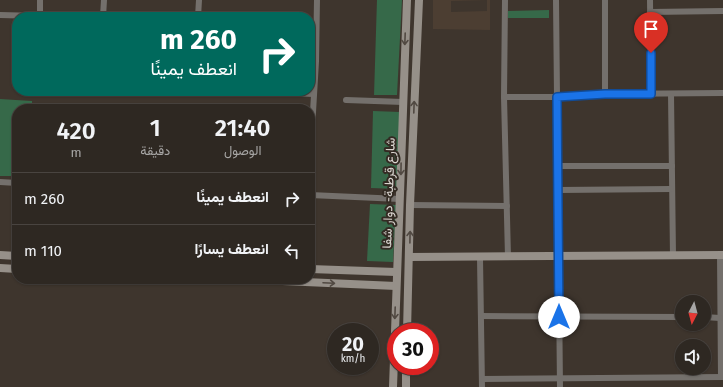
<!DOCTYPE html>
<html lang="ar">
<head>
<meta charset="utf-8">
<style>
	body { margin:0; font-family:"Fira Sans",Vazirmatn,sans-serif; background:#36302a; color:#f1f3f6; direction:rtl; height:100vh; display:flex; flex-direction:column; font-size:15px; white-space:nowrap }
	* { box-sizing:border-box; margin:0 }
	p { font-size:13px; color:#a7a6a5 }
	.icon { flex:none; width:22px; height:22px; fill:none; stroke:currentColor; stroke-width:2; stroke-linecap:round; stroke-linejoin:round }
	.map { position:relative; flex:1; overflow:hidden; direction:ltr }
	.side { position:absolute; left:12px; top:104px; width:303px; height:180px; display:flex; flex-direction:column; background:#2e2822; border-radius:16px; box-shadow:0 1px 3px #0004,0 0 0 1px #494440; direction:rtl }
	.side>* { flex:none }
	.top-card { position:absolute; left:12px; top:12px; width:303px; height:84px; border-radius:16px; box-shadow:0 1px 3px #0004,0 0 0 1px #494440; direction:rtl; background:#00695c; color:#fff; overflow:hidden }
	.needle { width:26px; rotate:186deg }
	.fabs { position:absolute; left:675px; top:295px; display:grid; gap:8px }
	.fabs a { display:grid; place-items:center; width:36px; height:36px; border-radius:50%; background:#2e2822; box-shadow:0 1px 3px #0004,0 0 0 1px #494440; font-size:20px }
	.speed { position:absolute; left:327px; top:323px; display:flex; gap:8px; font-size:20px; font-weight:700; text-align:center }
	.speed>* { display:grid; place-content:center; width:52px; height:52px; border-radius:50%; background:#2e2822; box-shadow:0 1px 3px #0004,0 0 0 1px #494440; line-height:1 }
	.speed small { font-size:10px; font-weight:400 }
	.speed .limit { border:6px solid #d22; background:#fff; color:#111 }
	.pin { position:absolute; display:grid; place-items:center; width:34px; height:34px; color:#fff; margin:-41px -17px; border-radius:50% 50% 50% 0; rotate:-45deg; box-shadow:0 0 4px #0007 }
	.pin .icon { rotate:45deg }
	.me { position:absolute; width:44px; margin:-22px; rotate:0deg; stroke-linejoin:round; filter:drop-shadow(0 0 3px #0008) }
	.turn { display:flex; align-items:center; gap:14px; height:84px; padding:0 12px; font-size:18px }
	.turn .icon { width:52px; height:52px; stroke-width:2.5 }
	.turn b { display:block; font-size:28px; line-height:34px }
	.eta { display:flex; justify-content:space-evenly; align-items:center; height:68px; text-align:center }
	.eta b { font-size:24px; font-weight:600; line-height:28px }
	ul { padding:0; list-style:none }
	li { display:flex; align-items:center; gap:12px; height:52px; padding:0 12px; border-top:1px solid #494440 }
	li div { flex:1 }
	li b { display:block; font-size:15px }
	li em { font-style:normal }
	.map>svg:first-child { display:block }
</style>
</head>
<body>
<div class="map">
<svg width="723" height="387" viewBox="0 0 723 387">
	<rect width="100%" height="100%" fill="#3e352d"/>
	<path fill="#4c3e32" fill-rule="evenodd" d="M433,0H490V30L433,29ZM487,0V11L451,12V1Z"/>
	<g fill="#366949">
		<polygon points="377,0 402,0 397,95 374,95"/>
		<polygon points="549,10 549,18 508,18 508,11"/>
		<polygon points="0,99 32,101 32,109 17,109 17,176 0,176"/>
		<polygon points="373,111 400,112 397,189 371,188"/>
		<polygon points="370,204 396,205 393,262 367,261"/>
	</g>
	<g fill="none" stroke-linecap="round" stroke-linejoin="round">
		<g stroke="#74706c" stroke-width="6">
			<polyline points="505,0 504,97 508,257"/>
			<polyline points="556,0 560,387"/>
			<polyline points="650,0 651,94"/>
			<polyline points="650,12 723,11"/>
			<polyline points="0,15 40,16"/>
			<polyline points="103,15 142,17"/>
			<polyline points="40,17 40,0"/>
			<polyline points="103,17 104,0"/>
			<polyline points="198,17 199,0"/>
			<polyline points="242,91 314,94"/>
			<polyline points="605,94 605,0"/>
			<polyline points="671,94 673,256"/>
			<polyline points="504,97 557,97 605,94 723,93"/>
			<polyline points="346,100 403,102"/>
			<polyline points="310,163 316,61 317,0"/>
			<polyline points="558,166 672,166"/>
			<polyline points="0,182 17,183"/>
			<polyline points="558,190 671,189"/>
			<polyline points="310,195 400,199"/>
			<polyline points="410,205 507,206"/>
			<polyline points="720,255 721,377"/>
			<polyline points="480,258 482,387"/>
			<polyline points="481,316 682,317"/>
			<polyline points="704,317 720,318"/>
			<polyline points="482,379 723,377"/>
		</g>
		<g stroke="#969089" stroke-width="8">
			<polyline points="0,255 17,256"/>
			<polyline points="409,257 723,255"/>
			<polyline points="0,268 17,269"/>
			<polyline points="310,269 396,272"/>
			<polyline points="234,279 396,286"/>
			<polyline points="407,332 410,205 419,0"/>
			<polyline points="393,387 407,0"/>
			<polyline points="406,387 406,366"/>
		</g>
	</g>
	<defs><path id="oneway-shaft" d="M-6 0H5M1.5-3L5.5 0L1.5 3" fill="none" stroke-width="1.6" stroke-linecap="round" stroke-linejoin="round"/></defs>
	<g stroke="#514942">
		<use href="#oneway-shaft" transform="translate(405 39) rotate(92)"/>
		<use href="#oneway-shaft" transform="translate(414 107) rotate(-88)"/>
		<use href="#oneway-shaft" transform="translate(401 169) rotate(91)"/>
		<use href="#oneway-shaft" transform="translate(410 237) rotate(-89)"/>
		<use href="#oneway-shaft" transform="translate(329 283) rotate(3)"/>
		<use href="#oneway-shaft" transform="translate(395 313) rotate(92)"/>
	</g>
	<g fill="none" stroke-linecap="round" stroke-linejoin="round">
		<g stroke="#114b97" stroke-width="10">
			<polyline id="route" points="559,317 557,97 605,94 651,94 651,53"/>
		</g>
		<use href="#route" stroke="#1a73e8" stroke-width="7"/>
	</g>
	<g text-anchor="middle" stroke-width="4" stroke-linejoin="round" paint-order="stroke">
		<g font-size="13" fill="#d9d4cf" stroke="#332b23">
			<text transform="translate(388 193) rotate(-88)" y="5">شارع قرطبة- دوار شفا</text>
		</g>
	</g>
</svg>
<div class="fabs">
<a><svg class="needle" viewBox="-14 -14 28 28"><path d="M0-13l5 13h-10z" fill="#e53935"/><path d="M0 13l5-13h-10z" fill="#a7a6a5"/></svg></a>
<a><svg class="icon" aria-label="sound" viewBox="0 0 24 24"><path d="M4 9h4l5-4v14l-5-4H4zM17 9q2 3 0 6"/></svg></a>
</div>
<div class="speed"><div>20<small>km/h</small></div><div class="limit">30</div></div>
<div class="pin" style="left:651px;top:53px;background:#d93025"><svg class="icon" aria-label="arrive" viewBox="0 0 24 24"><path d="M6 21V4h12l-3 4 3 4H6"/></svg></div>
<svg class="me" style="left:559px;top:317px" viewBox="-20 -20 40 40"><circle r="19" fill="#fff"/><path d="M0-13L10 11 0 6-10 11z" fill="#1a73e8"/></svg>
<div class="top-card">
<div class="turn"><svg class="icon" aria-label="right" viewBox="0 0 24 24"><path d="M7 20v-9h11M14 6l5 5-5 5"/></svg><div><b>260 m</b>انعطف يمينًا</div></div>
</div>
<section class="side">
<div class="eta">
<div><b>21:40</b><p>الوصول</p></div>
<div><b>1</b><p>دقيقة</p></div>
<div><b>420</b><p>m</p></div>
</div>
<ul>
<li><svg class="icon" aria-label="right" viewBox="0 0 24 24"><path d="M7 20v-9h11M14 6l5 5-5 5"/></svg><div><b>انعطف يمينًا</b></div><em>260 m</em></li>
<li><svg class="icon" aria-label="left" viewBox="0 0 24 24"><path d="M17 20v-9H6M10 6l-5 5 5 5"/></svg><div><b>انعطف يسارًا</b></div><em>110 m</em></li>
</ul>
</section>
</div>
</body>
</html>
